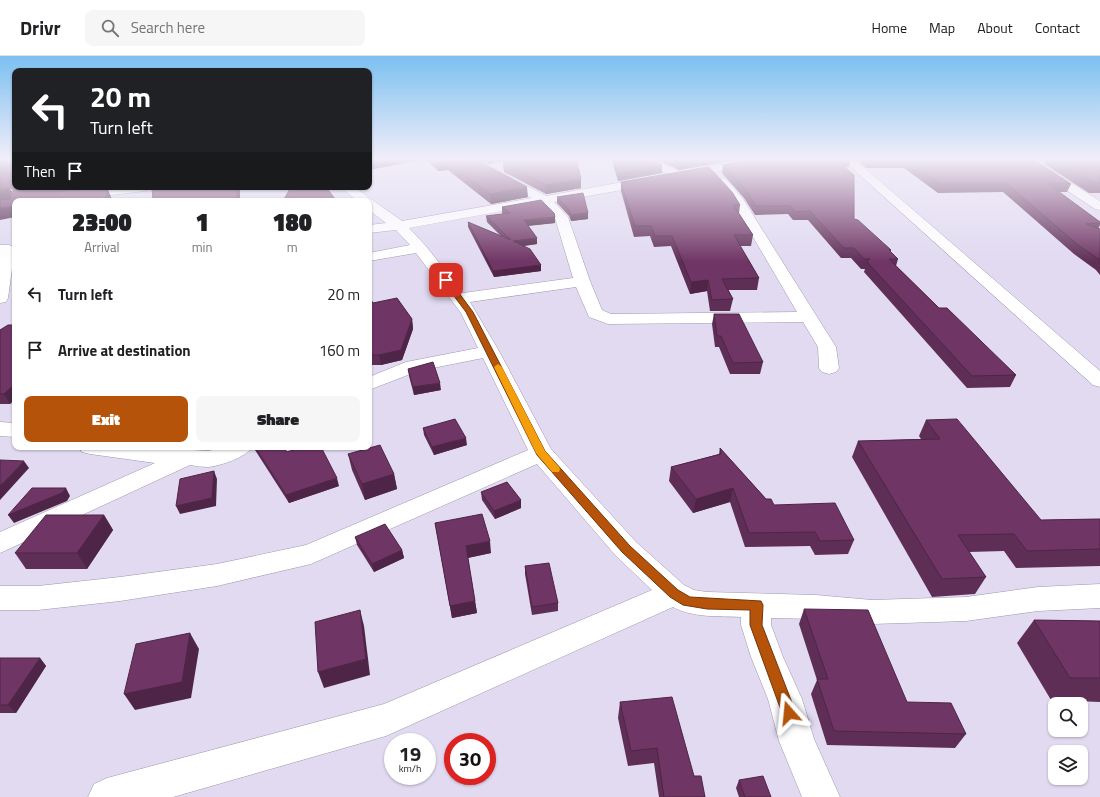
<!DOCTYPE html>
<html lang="en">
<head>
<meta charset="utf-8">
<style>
	body { margin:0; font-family:"Titillium Web",sans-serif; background:#f6f6f6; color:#202124; height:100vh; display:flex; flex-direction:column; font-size:15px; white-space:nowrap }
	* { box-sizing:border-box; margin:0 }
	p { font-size:13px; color:#757577 }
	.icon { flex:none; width:22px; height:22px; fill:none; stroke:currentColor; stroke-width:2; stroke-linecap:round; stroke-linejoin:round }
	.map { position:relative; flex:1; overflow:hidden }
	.sheet { position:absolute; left:12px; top:142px; width:360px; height:252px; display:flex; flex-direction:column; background:#fff; border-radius:8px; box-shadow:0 1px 3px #0004 }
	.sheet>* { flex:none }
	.hud { position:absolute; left:12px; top:12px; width:360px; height:122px; border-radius:8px; box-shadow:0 1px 3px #0004; background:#202124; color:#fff; overflow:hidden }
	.fabs { position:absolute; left:1048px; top:641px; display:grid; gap:8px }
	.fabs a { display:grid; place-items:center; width:40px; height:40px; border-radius:8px; background:#fff; box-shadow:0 1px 3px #0004; font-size:20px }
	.speed { position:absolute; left:384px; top:677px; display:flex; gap:8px; font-size:20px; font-weight:700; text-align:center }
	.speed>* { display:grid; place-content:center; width:52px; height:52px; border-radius:50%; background:#fff; box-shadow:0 1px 3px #0004; line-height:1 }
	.speed small { font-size:10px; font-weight:400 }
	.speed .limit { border:6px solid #d22; background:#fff; color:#111 }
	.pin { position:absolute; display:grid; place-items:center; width:34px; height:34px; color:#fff; margin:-17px; border-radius:8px; box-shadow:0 2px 6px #0006 }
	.me { position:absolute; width:44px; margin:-22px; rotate:342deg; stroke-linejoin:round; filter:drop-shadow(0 0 3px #0008) }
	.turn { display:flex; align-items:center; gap:14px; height:84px; padding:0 12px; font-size:18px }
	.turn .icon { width:52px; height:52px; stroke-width:2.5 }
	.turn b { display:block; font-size:28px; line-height:34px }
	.then { display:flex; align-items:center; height:38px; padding:0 12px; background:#0003; gap:8px; font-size:15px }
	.eta { display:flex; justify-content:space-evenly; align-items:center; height:68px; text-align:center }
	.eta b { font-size:24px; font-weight:800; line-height:28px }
	.action { display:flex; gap:8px; margin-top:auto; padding:8px 12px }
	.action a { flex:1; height:46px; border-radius:8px; background:#b45309; color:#fff; font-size:16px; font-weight:800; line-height:46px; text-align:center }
	.action a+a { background:#f6f6f6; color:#202124 }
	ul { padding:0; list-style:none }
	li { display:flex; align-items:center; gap:12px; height:56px; padding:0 12px }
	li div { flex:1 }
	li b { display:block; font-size:15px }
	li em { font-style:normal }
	header { display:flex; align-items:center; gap:24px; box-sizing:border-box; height:56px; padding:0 20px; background:#fff; border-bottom:1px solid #e0e0e0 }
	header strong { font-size:19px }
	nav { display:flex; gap:22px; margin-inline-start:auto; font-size:14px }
	.search { width:280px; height:36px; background:#f6f6f6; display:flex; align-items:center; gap:10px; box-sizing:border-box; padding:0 14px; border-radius:8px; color:#757577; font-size:15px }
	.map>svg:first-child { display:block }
</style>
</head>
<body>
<header>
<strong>Drivr</strong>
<div class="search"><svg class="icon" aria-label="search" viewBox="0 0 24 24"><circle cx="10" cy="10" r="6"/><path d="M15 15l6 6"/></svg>Search here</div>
<nav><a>Home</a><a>Map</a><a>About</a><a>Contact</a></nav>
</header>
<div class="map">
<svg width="1100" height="741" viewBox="0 0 1100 741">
	<rect width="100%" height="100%" fill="#e1daf1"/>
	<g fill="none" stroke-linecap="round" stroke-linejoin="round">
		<g stroke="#9d97ad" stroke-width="1">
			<g id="minor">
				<path d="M460,102H474L546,140L650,121L654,122L656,125L650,129L554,146L568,161L590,225L602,254L611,258L797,256L732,145L716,126L722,122L726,123L743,143L836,291L839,312L836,316L829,318L822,316L819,312L818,291L803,266L608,268L589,261L576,231L470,246L499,295L551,393L636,486L684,529L694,534L707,536L816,539L872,544L966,541L1038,531L1100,528V552L1038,555L966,565L872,568L816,563L771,562V569L783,601L802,643L814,683L840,741H802L779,685L768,643L751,601L741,569V561C719,560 693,562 673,551L386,680L173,741H88L94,728L107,722L384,648L652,534L616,500L537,408L311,508L217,530L120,545L38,554H0V530H38L120,521L217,508L306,489L528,394L483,302L418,315L369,334V321L406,306L478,292L461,257L416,197L369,205V197L410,189L396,174L369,177V169L386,167L369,154V145H358L340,131H354L402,165L532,142ZM542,148L555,162L573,222L463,237L425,189L409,172Z"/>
				<polygon points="636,102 650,102 681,116 756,102 780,102 775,105 679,123"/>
				<polygon points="841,102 853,102 1100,315 1100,331 1093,329"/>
				<polygon points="1018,102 1031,102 1100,145 1100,154 1095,153"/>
				<polygon points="115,131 151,131 145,135 62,145 26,145 32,141"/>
				<polygon points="0,189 9,189 15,191 8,242 6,246 0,247"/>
				<polygon points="0,366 15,367 15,381 0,380"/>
				<path d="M79,391H142L209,395L221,391H252C245,402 222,409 209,411C203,411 196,410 190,409L0,497V476L155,407L90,398L82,396Z"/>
			</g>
		</g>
		<use href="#minor" fill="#fff" fill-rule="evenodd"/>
	</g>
	<g fill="#5f2e57">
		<polygon points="369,102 473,102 528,141 491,148 448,114 438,115 426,103"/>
		<polygon points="477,102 525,102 489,108"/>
		<polygon points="611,102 648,102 662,109 662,117 618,125"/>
		<polygon points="654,102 745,102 679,114"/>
		<polygon points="759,102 851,104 849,111 845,111 854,163 891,194 891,196 898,203 896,210 939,252 1016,319 1010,331 967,332 864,216 865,213 861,213 851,202 841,202 808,164 793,164 788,158 755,159 744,142 722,117 723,109"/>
		<polygon points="856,102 1031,102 1071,128 1067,136 1059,136 1100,166 1100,169 1098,173 1100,173 1100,219 1096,214 1074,198 1003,136 938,137 904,112 866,112"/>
		<polygon points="1046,102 1100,102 1100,137 1089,137 1044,108"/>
		<polygon points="503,107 581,132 546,138 504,116"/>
		<polygon points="621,126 740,149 739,157 753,179 751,190 740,190 759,222 757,234 728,234 733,243 730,255 710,255 707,235 690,238 671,190 654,191 650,180 634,181 621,135"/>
		<polygon points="557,141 588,157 588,163 571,165 569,160 557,147"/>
		<polygon points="502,151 555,161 555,167 528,170 537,188 524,190 541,215 494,221 468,171 468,166 501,180 487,166 486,160 503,158 502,157"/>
		<polygon points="369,241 373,247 412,263 413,273 402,304 381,309 370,309 369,311"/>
		<polygon points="714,258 763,306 760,318 730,318 719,291 715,291 712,268"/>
		<polygon points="15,269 15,343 10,348 0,348 0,274"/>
		<polygon points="408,313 441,334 414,339 409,320"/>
		<polygon points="926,364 1041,464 1100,463 1100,510 1016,512 1004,495 969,496 986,521 975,538 932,541 852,401 858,385 921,383 919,380"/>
		<polygon points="423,372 467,389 434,399 424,379"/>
		<polygon points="253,391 283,391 287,396 339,430 289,447"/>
		<polygon points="720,392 766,443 774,449 854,484 848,498 815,499 810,490 745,491 730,446 693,457 669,425 671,411 719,398"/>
		<polygon points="348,398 394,418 397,433 365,444 352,414"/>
		<polygon points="481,436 521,452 495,463 482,444"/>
		<polygon points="104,459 113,474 87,513 26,513 15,497"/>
		<polygon points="435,467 491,497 468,502 475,545 477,557 452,562"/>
		<polygon points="355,481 402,494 404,502 374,516 357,489"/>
		<polygon points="525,510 558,547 558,555 532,559 525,518"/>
		<polygon points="804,553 907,646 966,678 955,692 827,689 811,638 817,624 799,568"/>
		<polygon points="1034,564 1100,565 1100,646 1051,644 1017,587"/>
		<polygon points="40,602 46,610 16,657 0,657 0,603"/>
		<polygon points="620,646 694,720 705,741 659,741 654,707 628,710 618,662"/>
		<polygon points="739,724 771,741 739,741 736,732"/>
	</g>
	<g fill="#4e2547">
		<polygon points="381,102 426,102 426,103 369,114 369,104"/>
		<polygon points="489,102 525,102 489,108"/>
		<polygon points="704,102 745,102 679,114 680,107"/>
		<polygon points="447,105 448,114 438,115 437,106"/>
		<polygon points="662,109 662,117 618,125 618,117"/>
		<polygon points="581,123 581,132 546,138 546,129"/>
		<polygon points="24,131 98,131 98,132 32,140 20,136 20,133"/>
		<polygon points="107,131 111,141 111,145 106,145"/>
		<rect x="237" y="131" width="3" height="14"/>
		<polygon points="323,131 336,131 323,134"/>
		<polygon points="527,131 528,141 491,148 490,138"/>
		<polygon points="10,132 15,143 0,145 0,134"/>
		<polygon points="335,143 335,145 324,145"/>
		<polygon points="15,150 15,161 0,164 0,152"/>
		<polygon points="588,157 588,163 571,165 571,159"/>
		<polygon points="555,161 555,167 524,170 524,164"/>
		<polygon points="537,182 537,188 513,191 513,185"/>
		<polygon points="541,209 541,215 494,221 493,215"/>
		<polygon points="708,224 707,235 690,238 691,226"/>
		<polygon points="412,263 413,273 402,304 381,309 379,299"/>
		<polygon points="440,327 441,334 414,339 413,331"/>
		<polygon points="15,328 15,343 10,348 4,338"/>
		<polygon points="466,382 467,389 434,399 432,391"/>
		<polygon points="206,391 216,391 207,393"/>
		<polygon points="24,405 29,412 0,444 0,430"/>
		<polygon points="214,415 217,423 216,450 180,458 176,450"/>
		<polygon points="394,418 397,433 365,444 362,428"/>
		<polygon points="337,422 339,430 289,447 286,439"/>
		<polygon points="66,432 70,440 67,445 14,467 8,459"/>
		<polygon points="733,432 730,446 693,457 696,443"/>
		<polygon points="521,444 521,452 495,463 494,455"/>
		<polygon points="104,459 113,474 87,513 77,497"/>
		<polygon points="490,485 491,497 467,502 466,490"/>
		<polygon points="402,494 404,502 374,516 372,508"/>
		<polygon points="475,545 477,557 452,562 450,550"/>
		<polygon points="360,554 364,570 370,619 324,632 318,616"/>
		<polygon points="190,577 199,593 191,642 135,654 124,638"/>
		<polygon points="40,602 46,610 16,657 8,649"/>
	</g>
	<g fill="#6f3565" stroke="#4e2547">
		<polygon points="0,102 15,102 15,131 24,131 20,133 20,136 58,136 101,131 107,131 106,145 15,145 15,150 0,152 0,144 10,143 11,136 14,134 10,132 0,134"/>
		<polygon points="369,102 381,102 369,104"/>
		<polygon points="433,102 473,102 527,131 490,138 447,105 437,106"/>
		<polygon points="528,102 576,102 581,123 546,129 503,107"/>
		<polygon points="614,102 648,102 662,109 618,117"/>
		<polygon points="671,102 704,102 680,107"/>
		<polygon points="759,102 850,102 851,104 841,103 846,108 841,108 854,119 854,163 858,164 891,194 889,194 898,203 889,203 939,252 947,252 1016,319 972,320 867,206 870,203 864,203 854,192 844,192 810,155 795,156 790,150 756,150 746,134 723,109"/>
		<polygon points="867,102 1031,102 1071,128 1047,127 1100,166 1100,167 1086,168 1100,173 1100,204 1078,189 1007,128 941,128 906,104 869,104"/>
		<polygon points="1052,102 1100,102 1100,127 1094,127"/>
		<polygon points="709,111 732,136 740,149 733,149 753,179 734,179 759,222 722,223 733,243 712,244 708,224 691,226 672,180 655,180 651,170 635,170 621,126"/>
		<polygon points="152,131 237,131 237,145 153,145"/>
		<polygon points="291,131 326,131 335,143 324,145 283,145"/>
		<polygon points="583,137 588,157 571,159 569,154 557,141"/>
		<polygon points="541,144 554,157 555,161 524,164 537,182 513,185 530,193 541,209 493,215 468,166 511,184 486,160 510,157 502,151"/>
		<polygon points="369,241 373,247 397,242 412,263 401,294 379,299 369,299"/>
		<polygon points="714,258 739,258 763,306 733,307 721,280 717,280"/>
		<polygon points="8,269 15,269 15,328 4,338 0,338 0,274"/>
		<polygon points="433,306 440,327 413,331 408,313"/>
		<polygon points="455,363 466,382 432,391 423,372"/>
		<polygon points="957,363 1041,464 1100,463 1100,493 1027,495 1014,478 958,479 986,521 942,523 858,385 940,383 926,364"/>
		<polygon points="380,389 394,418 362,428 348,398"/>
		<polygon points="255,391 283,391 287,396 302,391 321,391 337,422 286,439"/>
		<polygon points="720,392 766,443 771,443 774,449 835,447 854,484 820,485 815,476 749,477 733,432 696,443 671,411 721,398"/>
		<polygon points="0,404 24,405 0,430"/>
		<polygon points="214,415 212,442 176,450 180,423"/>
		<polygon points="507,426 521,444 494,455 481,436"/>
		<polygon points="32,432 66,432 62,437 8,459"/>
		<polygon points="482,458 490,485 466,490 475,545 450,550 435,467"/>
		<polygon points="46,459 104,459 77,497 15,497"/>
		<polygon points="385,468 402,494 372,508 355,481"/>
		<polygon points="549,507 558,547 532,551 525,510"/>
		<polygon points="804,553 868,554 907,646 951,647 966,678 834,675 817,623 828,623"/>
		<polygon points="360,554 366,603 318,616 315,566"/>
		<polygon points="1034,564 1100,565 1100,622 1070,622"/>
		<polygon points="190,577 182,626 124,638 136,588"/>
		<polygon points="0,602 40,602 8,649 0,649"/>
		<polygon points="672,641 694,720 701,720 705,741 664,741 657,692 631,695 620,646"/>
		<polygon points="763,720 771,741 745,741 739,724"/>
	</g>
	<linearGradient id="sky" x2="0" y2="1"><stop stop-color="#7bc0f0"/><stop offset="0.5" stop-color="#f2eef9"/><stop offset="1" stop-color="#f2eef9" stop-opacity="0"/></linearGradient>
	<rect width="1100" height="206" fill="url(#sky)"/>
	<polygon fill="#b45309" stroke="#753606" points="443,222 448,222 473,256 545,395 630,490 678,534 690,541 761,545 763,549 762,569 796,657 794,662 789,664 784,662 782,657 750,569 750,554 707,553 683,549 670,541 622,496 537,399 466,256 442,224"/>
	<polygon fill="#f59e0b" points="498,308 502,311 545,395 559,411 560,413 559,416 552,416 536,397 494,311"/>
</svg>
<div class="fabs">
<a><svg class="icon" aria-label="search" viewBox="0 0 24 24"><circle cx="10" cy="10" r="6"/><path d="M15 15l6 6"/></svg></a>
<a><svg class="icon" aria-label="layers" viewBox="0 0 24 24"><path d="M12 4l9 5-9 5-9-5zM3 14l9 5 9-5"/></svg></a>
</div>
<div class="speed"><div>19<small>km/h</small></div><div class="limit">30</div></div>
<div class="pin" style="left:446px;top:224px;background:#d93025"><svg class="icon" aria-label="arrive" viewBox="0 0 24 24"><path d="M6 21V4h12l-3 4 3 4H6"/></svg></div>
<svg class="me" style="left:789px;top:657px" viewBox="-20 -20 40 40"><path d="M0-17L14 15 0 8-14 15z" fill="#b45309" stroke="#fff" stroke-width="4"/></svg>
<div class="hud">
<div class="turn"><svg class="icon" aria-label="left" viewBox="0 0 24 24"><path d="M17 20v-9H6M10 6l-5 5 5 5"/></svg><div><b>20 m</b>Turn left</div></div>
<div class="then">Then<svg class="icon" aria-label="arrive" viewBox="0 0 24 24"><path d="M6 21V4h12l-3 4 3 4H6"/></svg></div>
</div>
<section class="sheet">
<div class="eta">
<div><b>23:00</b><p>Arrival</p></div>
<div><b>1</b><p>min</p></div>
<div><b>180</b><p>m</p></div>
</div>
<ul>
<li><svg class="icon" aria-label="left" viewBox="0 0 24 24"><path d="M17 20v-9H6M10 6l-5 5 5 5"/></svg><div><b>Turn left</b></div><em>20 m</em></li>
<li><svg class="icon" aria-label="arrive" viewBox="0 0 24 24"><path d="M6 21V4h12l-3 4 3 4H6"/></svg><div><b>Arrive at destination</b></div><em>160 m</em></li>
</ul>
<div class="action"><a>Exit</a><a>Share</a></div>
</section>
</div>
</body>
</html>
